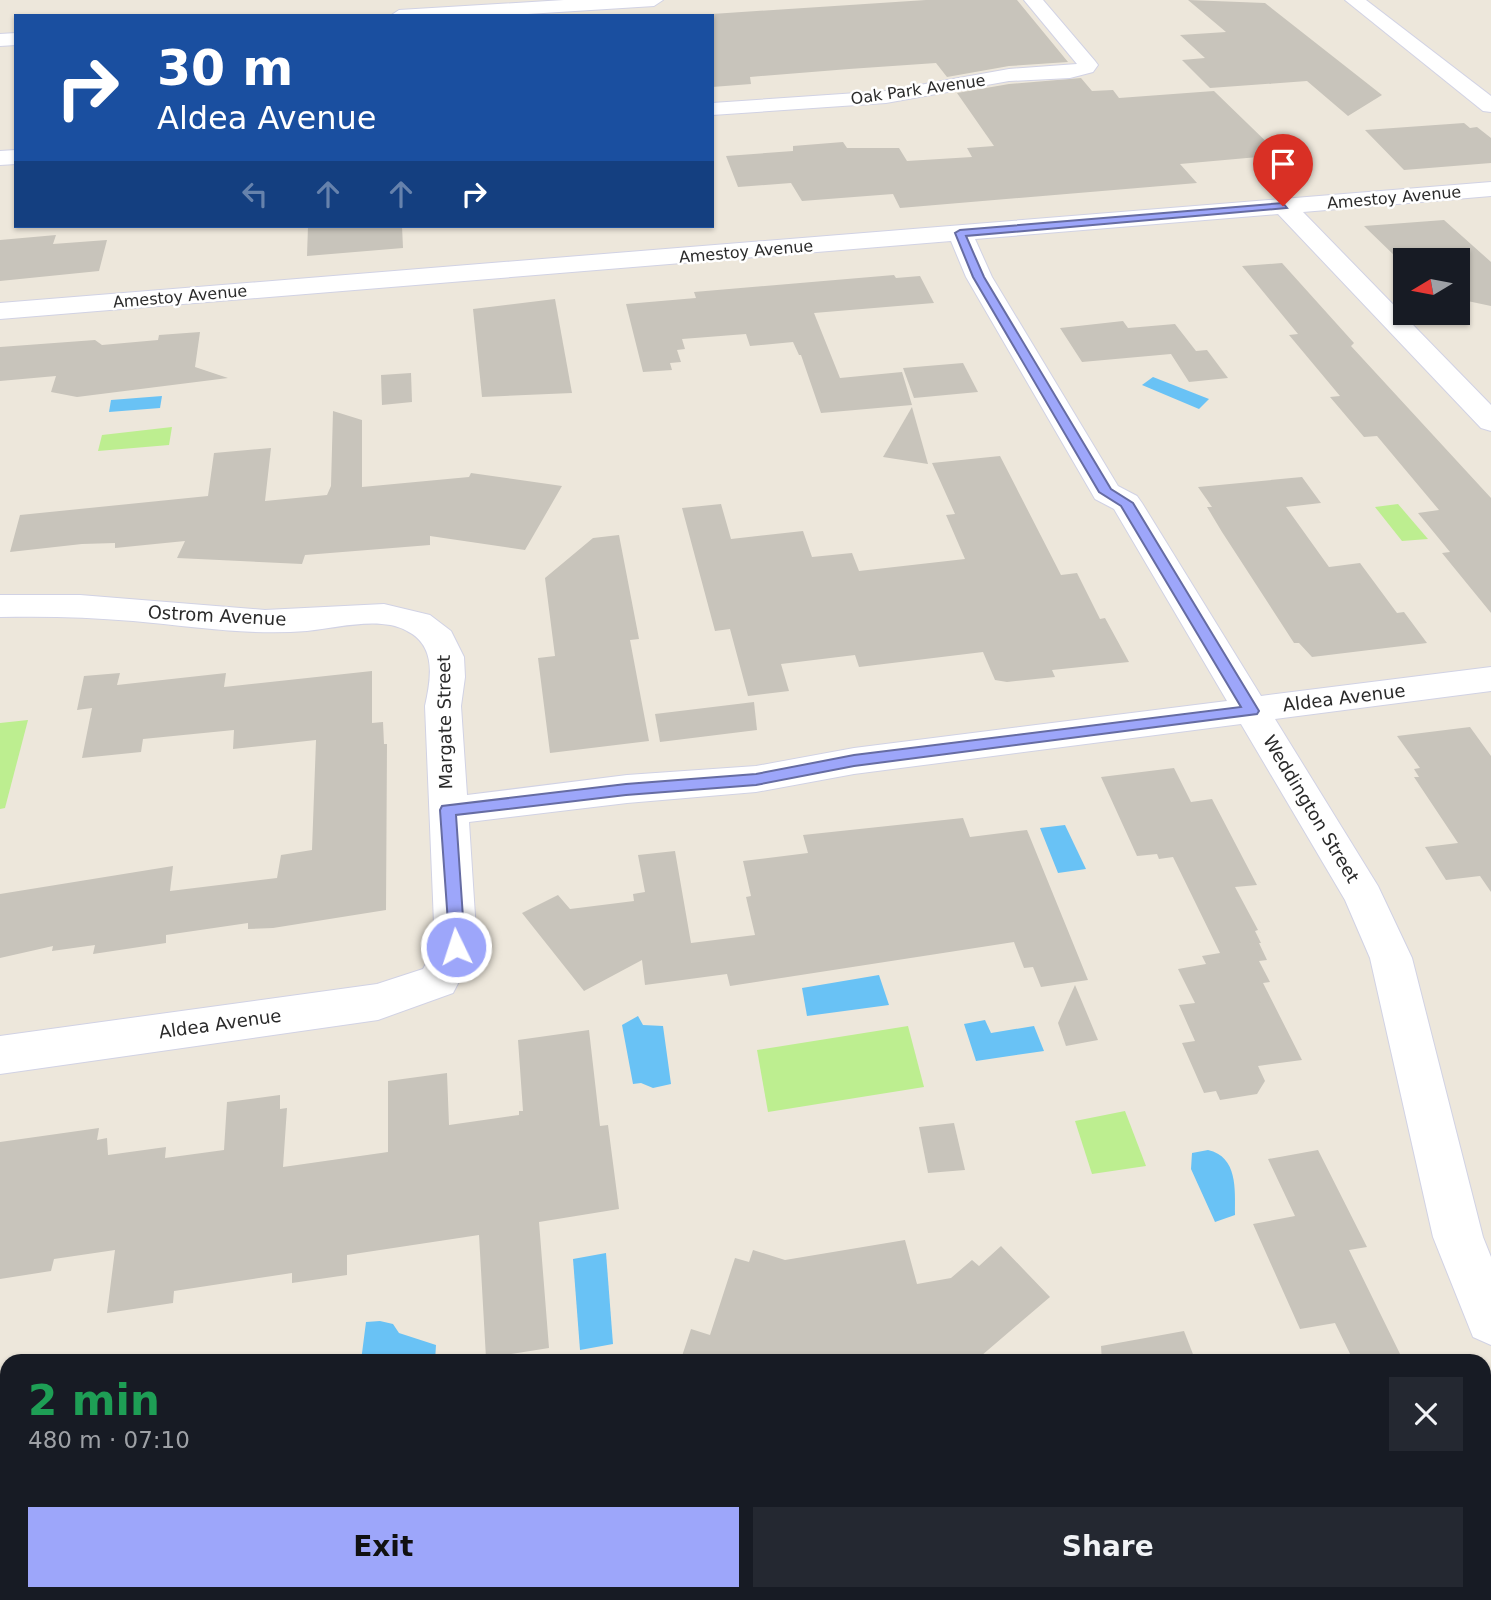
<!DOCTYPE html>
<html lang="en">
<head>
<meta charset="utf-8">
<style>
	body { margin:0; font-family:"DejaVu Sans",sans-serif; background:#242831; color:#f1f3f6; height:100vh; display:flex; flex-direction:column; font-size:26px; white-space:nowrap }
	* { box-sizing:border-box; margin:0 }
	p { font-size:23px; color:#9ea1a6 }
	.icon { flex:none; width:38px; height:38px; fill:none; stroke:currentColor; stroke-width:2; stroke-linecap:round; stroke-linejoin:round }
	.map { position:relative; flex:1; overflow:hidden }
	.drawer { position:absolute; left:0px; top:1354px; width:1491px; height:247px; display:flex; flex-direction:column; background:#171b24; border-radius:21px 21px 0 0; box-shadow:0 2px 5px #0004 }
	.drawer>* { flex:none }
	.guide { position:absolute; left:14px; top:14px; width:700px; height:214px; border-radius:0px; box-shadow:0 2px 5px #0004; background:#1a4fa0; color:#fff; overflow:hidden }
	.needle { width:46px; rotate:260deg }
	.buttons { position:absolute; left:1393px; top:248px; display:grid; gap:14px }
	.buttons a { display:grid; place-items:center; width:77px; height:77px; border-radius:0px; background:#171b24; box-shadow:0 2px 5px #0004; font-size:35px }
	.pin { position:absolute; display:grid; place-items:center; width:60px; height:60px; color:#fff; margin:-72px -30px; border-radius:50% 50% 50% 0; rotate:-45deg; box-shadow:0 0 7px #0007 }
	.pin .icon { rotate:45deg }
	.me { position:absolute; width:77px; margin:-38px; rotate:356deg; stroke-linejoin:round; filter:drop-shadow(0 0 5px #0008) }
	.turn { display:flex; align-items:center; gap:24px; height:147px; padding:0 28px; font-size:32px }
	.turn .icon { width:91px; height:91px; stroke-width:2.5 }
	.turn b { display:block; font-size:49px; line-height:60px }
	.lanes { display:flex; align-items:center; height:66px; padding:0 28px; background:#0003; justify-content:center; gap:35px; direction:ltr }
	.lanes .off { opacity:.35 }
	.round { display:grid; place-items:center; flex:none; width:74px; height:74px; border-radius:0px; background:#242831 }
	.summary { display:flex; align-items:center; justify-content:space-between; height:119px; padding:0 28px }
	h1 { font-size:42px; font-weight:800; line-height:52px; color:#1e9e55 }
	.primary-button { display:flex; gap:14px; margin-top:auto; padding:14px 28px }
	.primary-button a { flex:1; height:80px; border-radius:0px; background:#9da6fa; color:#111; font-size:28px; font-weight:800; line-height:80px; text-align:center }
	.primary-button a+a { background:#242831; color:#f1f3f6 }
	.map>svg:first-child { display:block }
</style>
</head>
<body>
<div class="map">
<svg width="1491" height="1600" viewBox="0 0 1491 1600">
	<rect width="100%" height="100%" fill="#ede7db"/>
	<g fill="#bdee90">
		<polygon points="172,427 169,445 98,451 102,435"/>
		<polygon points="1398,504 1428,539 1402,541 1375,507"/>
		<polygon points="28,720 5,808 0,809 0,723"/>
		<polygon points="908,1026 924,1087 768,1112 757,1050"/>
		<polygon points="1125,1111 1146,1166 1092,1174 1075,1121"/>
	</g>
	<g fill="#69c2f5">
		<polygon points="1153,377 1209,399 1199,409 1142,385"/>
		<polygon points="162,396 160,408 109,412 111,400"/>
		<polygon points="1065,825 1086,869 1058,873 1040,828"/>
		<polygon points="879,975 889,1005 807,1016 802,988"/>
		<polygon points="638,1016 643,1025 663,1026 671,1084 653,1088 641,1083 633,1084 622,1025"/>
		<polygon points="985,1020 991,1033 1034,1026 1044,1051 976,1061 964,1024"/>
		<path d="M1208,1150C1238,1157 1235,1189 1235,1215L1215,1222L1191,1169L1192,1153Z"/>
		<polygon points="606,1253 613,1344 580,1350 573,1259"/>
		<polygon points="380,1321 393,1324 399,1333 436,1345 435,1361 361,1361 366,1322"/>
	</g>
	<g fill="#c8c4bb">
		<polygon points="926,0 1017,0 1068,62 1009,66 947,77 936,63 849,69 750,77 751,84 712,87 712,14"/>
		<polygon points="1188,0 1265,3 1382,95 1348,116 1307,81 1210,88 1182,60 1205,58 1180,35 1226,32"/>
		<polygon points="1081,78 1092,91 1113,90 1119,98 1214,91 1280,155 1180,164 1197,183 900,208 893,194 802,201 791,183 738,187 726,156 793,151 793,146 843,142 847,148 899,148 907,161 972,157 967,148 994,146 957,93 1009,84"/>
		<polygon points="1464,123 1470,128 1477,127 1491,138 1491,163 1404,170 1365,130"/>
		<polygon points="1444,220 1491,262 1491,306 1458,299 1458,253 1397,258 1364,226"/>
		<polygon points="308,226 402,226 403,248 307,256"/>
		<polygon points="56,235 53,244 107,240 99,271 0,281 0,240"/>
		<polygon points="1282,263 1354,343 1351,346 1491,498 1491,613 1442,553 1450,552 1418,513 1439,510 1377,436 1364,437 1330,397 1340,396 1289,335 1298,334 1242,266"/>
		<polygon points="894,275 896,278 920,276 934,303 814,313 840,378 902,372 912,405 821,413 801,355 799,355 793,342 750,346 746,334 682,339 685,349 677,350 681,362 670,363 672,370 643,372 626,304 696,298 694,292 729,289"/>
		<polygon points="555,299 572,393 482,397 473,309"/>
		<polygon points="1123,321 1128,328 1175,324 1196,351 1207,350 1228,378 1189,382 1171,354 1082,362 1060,328"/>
		<polygon points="200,332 195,367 228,378 77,397 51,392 56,376 0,381 0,347 95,340 102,345 158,340 159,335"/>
		<polygon points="963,363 978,392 914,398 903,368"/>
		<polygon points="411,373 412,402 382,405 381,375"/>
		<polygon points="912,407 928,464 883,457"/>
		<polygon points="333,411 362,420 362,487 469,477 471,473 562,486 525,550 430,536 430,545 305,555 302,564 177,558 185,541 115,548 115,543 82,544 10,552 20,515 208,496 214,453 271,448 265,501 327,495 331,486"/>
		<polygon points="1000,456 1061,575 1077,573 1100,619 1105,618 1129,662 1052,670 1055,677 1007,682 995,680 983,652 859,667 855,655 781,664 789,691 748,696 730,629 715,631 682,508 721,504 731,539 803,531 812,557 852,553 859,571 965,559 946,515 955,514 932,463"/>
		<polygon points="1302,477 1321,503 1286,507 1329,567 1360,563 1397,613 1404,612 1427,643 1312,657 1299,643 1294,643 1222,532 1207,507 1212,507 1198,487"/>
		<polygon points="619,535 639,639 630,640 649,741 550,753 538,658 555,656 545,578 593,538"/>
		<polygon points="372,671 372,723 383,722 384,744 387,744 386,910 273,928 248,929 248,923 166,935 166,943 93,954 95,945 52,951 53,946 0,958 0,894 173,866 170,891 277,878 281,855 312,850 316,740 233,749 234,730 143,739 141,752 82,758 92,708 77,710 84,676 120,673 117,685 226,673 224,687"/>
		<polygon points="754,702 757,730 660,742 655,714"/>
		<polygon points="1470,727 1491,756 1491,892 1480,876 1446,880 1425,847 1458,843 1414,777 1419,777 1414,769 1420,768 1397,736"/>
		<polygon points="1174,768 1191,802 1212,799 1257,885 1235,887 1258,930 1255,931 1261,943 1259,943 1267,960 1259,961 1270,982 1263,983 1302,1060 1258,1066 1265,1081 1257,1094 1220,1100 1216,1091 1204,1093 1182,1043 1195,1041 1179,1005 1195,1003 1178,969 1206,964 1202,956 1220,953 1173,857 1159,859 1157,854 1137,856 1101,777"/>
		<polygon points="963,818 970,837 1027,830 1088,980 1041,987 1033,967 1024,968 1014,942 730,986 727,974 645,985 642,960 584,991 522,913 558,895 570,909 634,901 633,894 645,892 638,855 675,851 691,943 755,935 746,897 751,896 743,861 808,853 803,835"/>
		<polygon points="1075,985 1098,1040 1066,1046 1058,1023"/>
		<polygon points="589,1030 600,1126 608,1125 619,1209 539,1222 549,1348 486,1358 479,1235 347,1255 347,1275 292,1283 292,1273 174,1291 173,1303 107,1313 115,1250 54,1259 51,1271 0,1279 0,1142 99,1128 97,1140 107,1138 108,1155 166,1147 165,1158 224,1150 227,1102 280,1095 280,1109 287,1108 283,1167 388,1152 388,1081 447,1073 449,1125 519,1115 519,1111 523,1111 518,1040"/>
		<polygon points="954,1123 965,1170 928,1173 919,1127"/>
		<polygon points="1318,1150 1367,1247 1349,1250 1404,1362 1354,1362 1335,1323 1300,1329 1253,1224 1295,1216 1268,1159"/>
		<polygon points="905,1240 917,1284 951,1278 972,1260 979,1266 1001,1246 1050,1297 974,1362 680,1362 691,1329 710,1335 735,1258 749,1262 753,1250 785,1260"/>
		<polygon points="1184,1331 1196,1362 1102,1362 1101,1346"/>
	</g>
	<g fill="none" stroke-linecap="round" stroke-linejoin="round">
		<g stroke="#d1d2e4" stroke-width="2">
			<g id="minor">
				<polygon points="564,0 663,0 654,6 494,16 390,16 399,10"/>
				<polygon points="1024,0 1043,0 1095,61 1098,65 1093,72 1070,78 1009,81 886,103 712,115 712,103 886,91 1009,69 1077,64"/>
				<polygon points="1345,0 1366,0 1491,96 1491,112 1483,111"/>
				<polygon points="16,33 16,45 0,46 0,34"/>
				<polygon points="16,150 16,164 0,165 0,151"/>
				<path d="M1491,182V196L1303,212L1491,405V431L1481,428L1278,214L975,239L992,277L1118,486L1137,496L1142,503L1261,696L1491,667V691L1275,719L1378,886L1412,958L1483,1237L1491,1257V1345L1473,1337L1433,1237L1370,958L1345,900L1241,724L854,774L756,792L627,803L469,822L477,947L453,993L378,1020L0,1074V1036L377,984L423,969L435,947L425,706C431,679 437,646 407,631C380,616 337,628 307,631C249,636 190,626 133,621C88,617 45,616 0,617V595H80L265,610L384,604L430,615L451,631L464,657L465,677L461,706L467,795L627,775L756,766L854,748L1227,701L1114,509L1095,499L1091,492L966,277L951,241L0,319V303Z"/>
			</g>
		</g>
		<use href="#minor" fill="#fff" fill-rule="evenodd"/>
	</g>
	<polygon fill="#9da6fa" stroke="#666ca2" stroke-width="2" points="1283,203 1287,208 966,236 984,277 1111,489 1133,503 1259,711 1257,714 854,766 756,785 626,795 456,815 465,947 456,953 450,951 440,810 442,806 626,784 756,774 854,755 1241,707 1121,506 1099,492 973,277 955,233 960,230"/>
	<g text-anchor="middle" stroke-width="5" stroke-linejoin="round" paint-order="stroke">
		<g font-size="16" fill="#2a2a2a" stroke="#fff">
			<text transform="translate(918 89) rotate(-8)" y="6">Oak Park Avenue</text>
			<text transform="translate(1394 197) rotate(-5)" y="6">Amestoy Avenue</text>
			<text transform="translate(746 251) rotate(-5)" y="6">Amestoy Avenue</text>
			<text transform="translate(180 296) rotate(-5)" y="6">Amestoy Avenue</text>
		</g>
		<g font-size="18" fill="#2a2a2a" stroke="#fff">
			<text transform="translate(217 616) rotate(3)" y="6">Ostrom Avenue</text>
			<text transform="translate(1344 698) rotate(-7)" y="6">Aldea Avenue</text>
			<text transform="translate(445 722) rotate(-91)" y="6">Margate Street</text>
			<text transform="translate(1311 809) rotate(59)" y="6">Weddington Street</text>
			<text transform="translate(220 1024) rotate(-8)" y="6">Aldea Avenue</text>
		</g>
	</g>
</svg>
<div class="buttons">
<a><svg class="needle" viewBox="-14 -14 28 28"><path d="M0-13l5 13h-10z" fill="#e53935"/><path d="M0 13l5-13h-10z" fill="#9ea1a6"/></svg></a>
</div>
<div class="pin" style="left:1283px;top:206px;background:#d93025"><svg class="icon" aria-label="arrive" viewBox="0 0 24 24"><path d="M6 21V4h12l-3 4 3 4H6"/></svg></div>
<svg class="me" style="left:456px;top:947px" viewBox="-20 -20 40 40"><circle r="17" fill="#9da6fa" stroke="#fff" stroke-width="3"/><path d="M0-11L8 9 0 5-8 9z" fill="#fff"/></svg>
<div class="guide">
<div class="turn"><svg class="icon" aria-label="right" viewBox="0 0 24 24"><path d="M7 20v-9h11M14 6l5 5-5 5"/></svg><div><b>30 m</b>Aldea Avenue</div></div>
<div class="lanes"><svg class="icon off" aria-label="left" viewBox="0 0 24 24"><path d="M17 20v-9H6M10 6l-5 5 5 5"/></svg><svg class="icon off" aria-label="ahead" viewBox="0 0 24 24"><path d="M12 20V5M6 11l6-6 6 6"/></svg><svg class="icon off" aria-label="ahead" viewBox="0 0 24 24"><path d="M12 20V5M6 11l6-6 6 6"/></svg><svg class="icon" aria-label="right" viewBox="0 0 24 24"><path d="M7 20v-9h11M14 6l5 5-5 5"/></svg></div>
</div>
<section class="drawer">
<div class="summary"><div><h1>2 min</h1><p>480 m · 07:10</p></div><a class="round"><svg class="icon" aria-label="close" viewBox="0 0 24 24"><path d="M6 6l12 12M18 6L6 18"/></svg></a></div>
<div class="primary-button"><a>Exit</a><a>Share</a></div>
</section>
</div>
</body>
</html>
